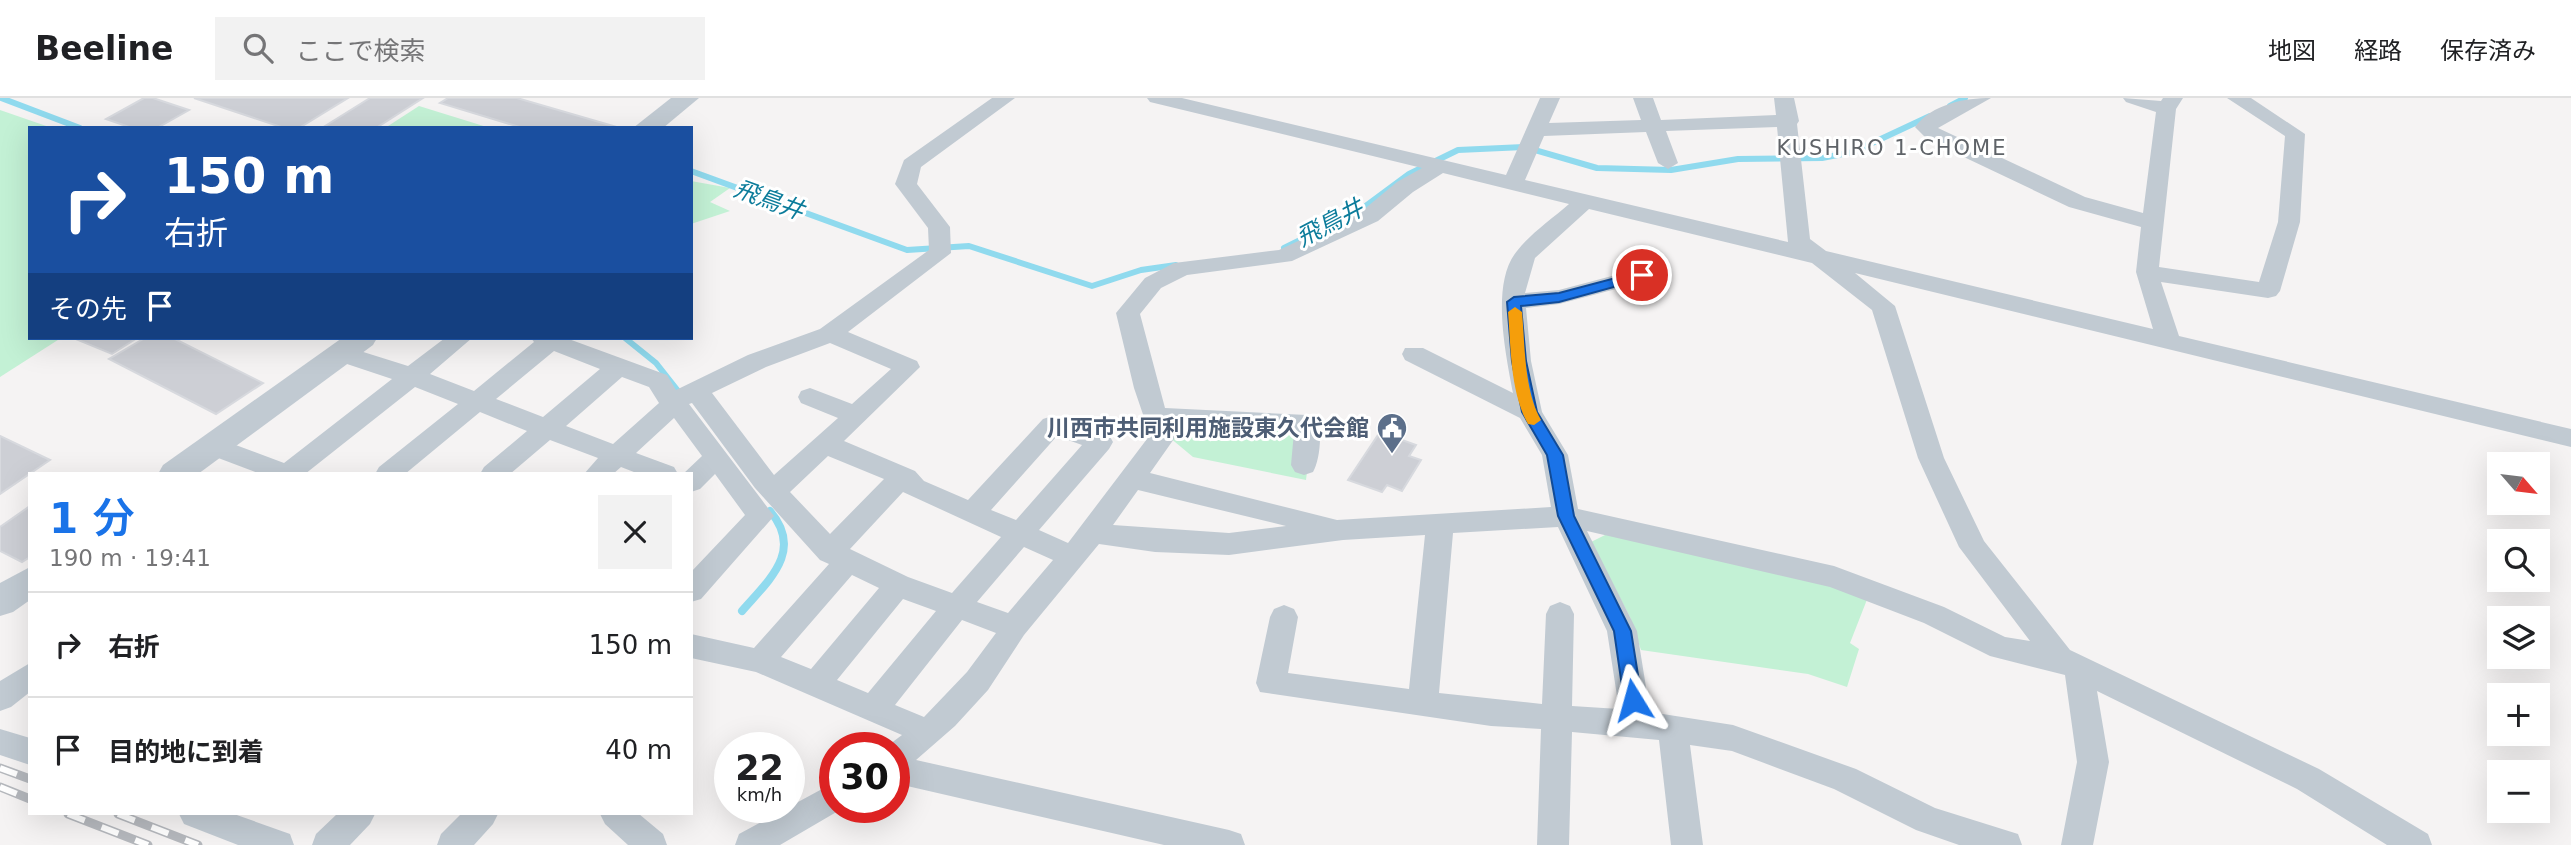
<!DOCTYPE html>
<html lang="ja">
<head>
<meta charset="utf-8">
<style>
	body { margin:0; font-family:"DejaVu Sans","Noto Sans JP",sans-serif; background:#f2f2f2; color:#202124; height:100vh; display:flex; flex-direction:column; font-size:26px; white-space:nowrap }
	* { box-sizing:border-box; margin:0 }
	p { font-size:23px; color:#757577 }
	.icon { flex:none; width:38px; height:38px; fill:none; stroke:currentColor; stroke-width:2; stroke-linecap:round; stroke-linejoin:round }
	.map { position:relative; flex:1; overflow:hidden }
	.details { position:absolute; left:28px; top:374px; width:665px; height:343px; display:flex; flex-direction:column; background:#fff; border-radius:0px; box-shadow:0 7px 28px #0002 }
	.details>* { flex:none }
	.banner { position:absolute; left:28px; top:28px; width:665px; height:214px; border-radius:0px; box-shadow:0 7px 28px #0002; background:#1a4fa0; color:#fff; overflow:hidden }
	.needle { width:46px; rotate:118deg }
	.tools { position:absolute; left:2487px; top:354px; display:grid; gap:14px }
	.tools a { display:grid; place-items:center; width:63px; height:63px; border-radius:0px; background:#fff; box-shadow:0 7px 28px #0002; font-size:35px }
	.speed { position:absolute; left:714px; top:634px; display:flex; gap:14px; font-size:35px; font-weight:700; text-align:center }
	.speed>* { display:grid; place-content:center; width:91px; height:91px; border-radius:50%; background:#fff; box-shadow:0 7px 28px #0002; line-height:1 }
	.speed small { font-size:18px; font-weight:400 }
	.speed .limit { border:10px solid #d22; background:#fff; color:#111 }
	.pin { position:absolute; display:grid; place-items:center; width:60px; height:60px; color:#fff; margin:-30px; border:4px solid #fff; border-radius:50%; box-shadow:0 2px 7px #0007 }
	.me { position:absolute; width:77px; margin:-38px; rotate:352deg; stroke-linejoin:round; filter:drop-shadow(0 0 5px #0008) }
	.turn { display:flex; align-items:center; gap:24px; height:147px; padding:0 21px; font-size:32px }
	.turn .icon { width:91px; height:91px; stroke-width:2.5 }
	.turn b { display:block; font-size:49px; line-height:60px }
	.then { display:flex; align-items:center; height:66px; padding:0 21px; background:#0003; gap:14px; font-size:26px }
	.round { display:grid; place-items:center; flex:none; width:74px; height:74px; border-radius:0px; background:#f2f2f2 }
	.overview { display:flex; align-items:center; justify-content:space-between; height:119px; padding:0 21px }
	h1 { font-size:42px; font-weight:600; line-height:52px; color:#1a73e8 }
	ul { padding:0; list-style:none }
	li { display:flex; align-items:center; gap:21px; height:105px; padding:0 21px; border-top:2px solid #e0e0e0 }
	li div { flex:1 }
	li b { display:block; font-size:26px }
	li em { font-style:normal }
	header { display:flex; align-items:center; gap:42px; box-sizing:border-box; height:98px; padding:0 35px; background:#fff; border-bottom:2px solid #e0e0e0 }
	header strong { font-size:33px }
	nav { display:flex; gap:38px; margin-inline-start:auto; font-size:24px }
	.search { width:490px; height:63px; background:#f2f2f2; display:flex; align-items:center; gap:18px; box-sizing:border-box; padding:0 24px; border-radius:0px; color:#757577; font-size:26px }
	.map>svg:first-child { display:block }
</style>
</head>
<body>
<header>
<strong>Beeline</strong>
<div class="search"><svg class="icon" aria-label="search" viewBox="0 0 24 24"><circle cx="10" cy="10" r="6"/><path d="M15 15l6 6"/></svg>ここで検索</div>
<nav><a>地図</a><a>経路</a><a>保存済み</a></nav>
</header>
<div class="map">
<svg width="2571" height="747" viewBox="0 0 2571 747">
	<rect width="100%" height="100%" fill="#f5f3f3"/>
	<g fill="#c3f1d5">
		<polygon points="419,8 490,30 385,30"/>
		<polygon points="0,12 52,30 30,30 30,240 61,240 0,279"/>
		<polygon points="691,83 730,90 710,104 730,113 691,126"/>
		<polygon points="1172,325 1312,333 1306,382 1193,359 1169,339"/>
		<polygon points="1613,433 1825,483 1868,499 1850,545 1859,551 1847,589 1808,576 1641,552 1630,519 1591,444"/>
	</g>
	<g fill="none" stroke-linecap="round" stroke-linejoin="round">
		<g stroke="#90daee" stroke-width="6">
			<polyline points="1,0 80,30"/>
			<polyline points="1950,8 1965,0"/>
			<polyline points="691,73 907,152 969,148 1092,188 1141,172 1176,167"/>
			<polyline points="1284,150 1359,113 1409,76 1458,52 1524,49 1597,70 1671,72 1738,61 1822,60 1853,54 1930,18"/>
			<polyline points="625,240 656,265 682,298"/>
		</g>
		<path stroke="#90daee" stroke-width="8" d="M742,513C769,482 804,453 770,413"/>
	</g>
	<g fill="#cdcfd5" stroke="#d7d9de" stroke-width="2">
		<polygon points="144,0 153,0 189,12 157,30 132,30 106,21"/>
		<polygon points="194,0 348,0 299,30 284,30"/>
		<polygon points="370,0 423,0 376,30 322,30"/>
		<polygon points="448,0 517,0 620,30 523,30 440,5"/>
		<polygon points="82,240 137,240 112,256 78,242"/>
		<polygon points="145,240 173,240 263,285 216,316 109,261"/>
		<polygon points="1380,334 1416,347 1409,358 1421,362 1402,393 1387,387 1382,394 1348,382"/>
		<polygon points="0,338 50,362 0,396"/>
		<polygon points="30,408 30,459 22,464 0,453 0,429"/>
	</g>
	<g fill="none" stroke-linecap="round" stroke-linejoin="round">
		<g fill="#c1cad2" fill-rule="evenodd">
			<path d="M992,0H1015L921,69L917,86L950,129L951,155L848,234L917,263L920,269L844,343L915,373L924,383L968,402L1043,321L1052,318L1109,337L1113,344L1109,351L1039,432L1068,445L1150,337L1134,290L1116,215L1145,180L1174,165L1279,152L1362,113L1397,84L1422,70L1150,4L1147,0H1182L1506,77L1540,0H1560L1549,25L1641,22L1633,0H1653L1661,22L1776,17L1774,0H1794L1799,23L1797,26L1810,141L1826,153L2153,231L2136,174L2141,129L2069,109L1928,42L1915,29C1932,6 1965,0 1991,0L1938,30L2085,99L2143,115L2156,14L2126,4L2123,0L2161,3L2163,0H2183L2176,11L2159,169L2259,184L2278,124L2285,38L2227,0H2251L2305,36L2300,124L2280,193L2276,198L2268,200L2161,184L2179,238L2571,331V349L1855,175L1895,208L1944,360L1984,443L2070,552L2319,671L2428,736L2432,747H2387L2297,691L2097,593L2109,664L2093,747H2061L2077,664L2065,577L1990,558L1924,525L1830,489L1587,433L1637,533L1650,614L1733,627L1856,671L1935,710L2018,736L2022,747H1959L1916,732L1834,691L1732,653L1690,647L1703,747H1671L1659,642L1572,634L1569,747H1537L1541,631L1491,628L1260,594L1256,585L1270,519L1274,511L1284,507L1294,511L1298,519L1288,575L1409,591L1425,437L1343,442L1229,457L1155,454L1099,446L1024,537L988,592L955,628L916,662L1229,732L1241,736L1245,747H1164L894,685V649H886L902,637L756,574L691,560V536L754,550L829,466L820,462L755,390L692,305L689,306L774,418L701,501L691,504V474L745,417L715,376L700,391L691,394V376H683L702,358L674,320L636,355L674,369L678,376H639L621,369L613,376H584L598,360L550,342L510,376H480L484,369L527,333L480,314L405,376H375L379,369L458,306L415,289L305,376H261L205,355L201,348L205,341L214,339L284,365L392,281L332,261L329,255L332,249L341,247L408,268L445,240H472L430,276L474,293L534,244L531,240H566L667,277L676,292L748,257L820,231L929,152L928,130L895,86L904,62ZM1777,29L1788,144L1525,82L1544,38L1646,34L1658,65L1668,71L1678,65L1666,33ZM1443,75L1569,106C1552,121 1531,135 1517,153C1490,185 1506,257 1513,295L1423,250H1405L1402,256L1405,262L1520,320L1542,357L1551,409L1337,422L1150,375L1176,338L1172,328L1294,334L1291,367L1295,374L1304,377L1313,374C1320,362 1323,332 1316,320L1307,317L1165,310L1140,216L1161,190L1187,177L1292,163L1378,123L1413,94ZM1589,111L1812,165L1872,212L1918,360L1959,449L2030,543L2005,539L1944,509L1834,468L1578,411L1568,357L1542,314L1531,263L1526,210L1559,206L1650,182L1653,177L1650,172L1642,170L1559,192L1525,195L1535,160ZM830,245L891,271L852,306L810,290L801,293L798,299L801,305L838,320L774,377L712,295L766,269ZM554,253L600,271L543,319L496,301ZM622,279L649,289L659,305L613,346L566,328ZM1057,338L1082,347L1016,422L991,412ZM828,358L884,381L830,436L790,394ZM1138,392L1286,428L1229,435L1113,427ZM903,394L1001,439L952,495L908,479L850,451ZM1558,429L1607,533L1619,611L1572,608L1574,516L1570,508L1560,504L1550,508L1546,516L1542,606L1439,595L1453,435ZM1024,449L1053,462L1008,515L977,504ZM852,477L879,490L811,571L781,559ZM903,501L936,513L868,595L837,582ZM962,522L996,535L967,574L924,619L895,607Z"/>
			<polygon points="30,565 30,594 11,609 0,613 0,583"/>
			<polygon points="0,631 30,640 30,667 0,657"/>
			<polygon points="835,684 835,709 845,709 780,747 735,747 739,736"/>
			<polygon points="179,716 234,716 290,736 294,747 238,747 184,726"/>
			<polygon points="337,716 375,716 370,726 350,747 312,747 316,736"/>
			<polygon points="461,716 498,716 493,726 474,747 437,747 441,736"/>
			<polygon points="600,716 639,716 663,736 667,747 628,747 605,726"/>
		</g>
		<g fill="#c1cad2" fill-rule="evenodd">
			<polygon points="671,0 699,0 663,30 633,30"/>
			<polygon points="342,240 377,240 373,247 198,376 158,376 163,367"/>
			<polygon points="30,469 30,502 13,514 0,518 0,485"/>
		</g>
		<g stroke="#b5b8bd" stroke-width="9">
			<g id="rail">
				<polyline points="0,670 30,681"/>
				<polyline points="0,689 30,701"/>
				<polyline points="68,716 148,747"/>
				<polyline points="118,716 198,747"/>
			</g>
		</g>
		<use href="#rail" stroke="#fff" stroke-width="6" stroke-dasharray="18" stroke-linecap="butt"/>
	</g>
	<polygon fill="#1a73e8" stroke="#114b97" stroke-width="2" points="1642,173 1649,177 1647,180 1559,204 1521,208 1526,263 1537,314 1563,357 1574,418 1631,533 1642,602 1639,608 1626,608 1624,602 1614,533 1558,418 1547,357 1522,314 1512,263 1507,204 1514,199 1559,195"/>
	<path fill="#f59e0b" d="M1515,209L1522,214C1525,247 1524,292 1541,322L1534,327L1528,326C1510,294 1511,249 1508,214Z"/>
	<defs>
		<g id="civic-pin" transform="scale(1.575)"><path d="M0 17L-7.5 6A9.5 9.5 0 1 1 7.5 6Z" fill="#5c6f8a" stroke="#fff"/><path d="M-.6-6.5H3V-4.5H.6V-3L4-1V1h2V6H-6V1h2V-1L-.6-3ZM-1.2 2.5V6h2.4V2.5Z" fill="#fff"/></g>
	</defs>
	<g fill-rule="evenodd">
		<use href="#civic-pin" x="1392" y="330"/>
	</g>
	<g text-anchor="middle" stroke-width="6" stroke-linejoin="round" paint-order="stroke">
		<g font-size="21" letter-spacing="2" fill="#5f6368" stroke="#fff">
			<text x="1892" y="57">KUSHIRO 1-CHOME</text>
		</g>
		<g font-size="23" font-weight="bold" fill="#4e5e75" stroke="#fff" text-anchor="end">
			<text x="1369" y="338">川西市共同利用施設東久代会館</text>
		</g>
		<g font-size="24" font-style="italic" fill="#0c7c9b" stroke="#fff">
			<text transform="translate(769 102) rotate(20)" y="8">飛鳥井</text>
			<text transform="translate(1330 125) rotate(-28)" y="8">飛鳥井</text>
		</g>
	</g>
</svg>
<div class="tools">
<a><svg class="needle" viewBox="-14 -14 28 28"><path d="M0-13l5 13h-10z" fill="#e53935"/><path d="M0 13l5-13h-10z" fill="#757577"/></svg></a>
<a><svg class="icon" aria-label="search" viewBox="0 0 24 24"><circle cx="10" cy="10" r="6"/><path d="M15 15l6 6"/></svg></a>
<a><svg class="icon" aria-label="layers" viewBox="0 0 24 24"><path d="M12 4l9 5-9 5-9-5zM3 14l9 5 9-5"/></svg></a>
<a>+</a>
<a>−</a>
</div>
<div class="speed"><div>22<small>km/h</small></div><div class="limit">30</div></div>
<div class="pin" style="left:1642px;top:177px;background:#d93025"><svg class="icon" aria-label="arrive" viewBox="0 0 24 24"><path d="M6 21V4h12l-3 4 3 4H6"/></svg></div>
<svg class="me" style="left:1633px;top:602px" viewBox="-20 -20 40 40"><path d="M0-17L14 15 0 8-14 15z" fill="#1a73e8" stroke="#fff" stroke-width="4"/></svg>
<div class="banner">
<div class="turn"><svg class="icon" aria-label="right" viewBox="0 0 24 24"><path d="M7 20v-9h11M14 6l5 5-5 5"/></svg><div><b>150 m</b>右折</div></div>
<div class="then">その先<svg class="icon" aria-label="arrive" viewBox="0 0 24 24"><path d="M6 21V4h12l-3 4 3 4H6"/></svg></div>
</div>
<section class="details">
<div class="overview"><div><h1>1 分</h1><p>190 m · 19:41</p></div><a class="round"><svg class="icon" aria-label="close" viewBox="0 0 24 24"><path d="M6 6l12 12M18 6L6 18"/></svg></a></div>
<ul>
<li><svg class="icon" aria-label="right" viewBox="0 0 24 24"><path d="M7 20v-9h11M14 6l5 5-5 5"/></svg><div><b>右折</b></div><em>150 m</em></li>
<li><svg class="icon" aria-label="arrive" viewBox="0 0 24 24"><path d="M6 21V4h12l-3 4 3 4H6"/></svg><div><b>目的地に到着</b></div><em>40 m</em></li>
</ul>
</section>
</div>
</body>
</html>
